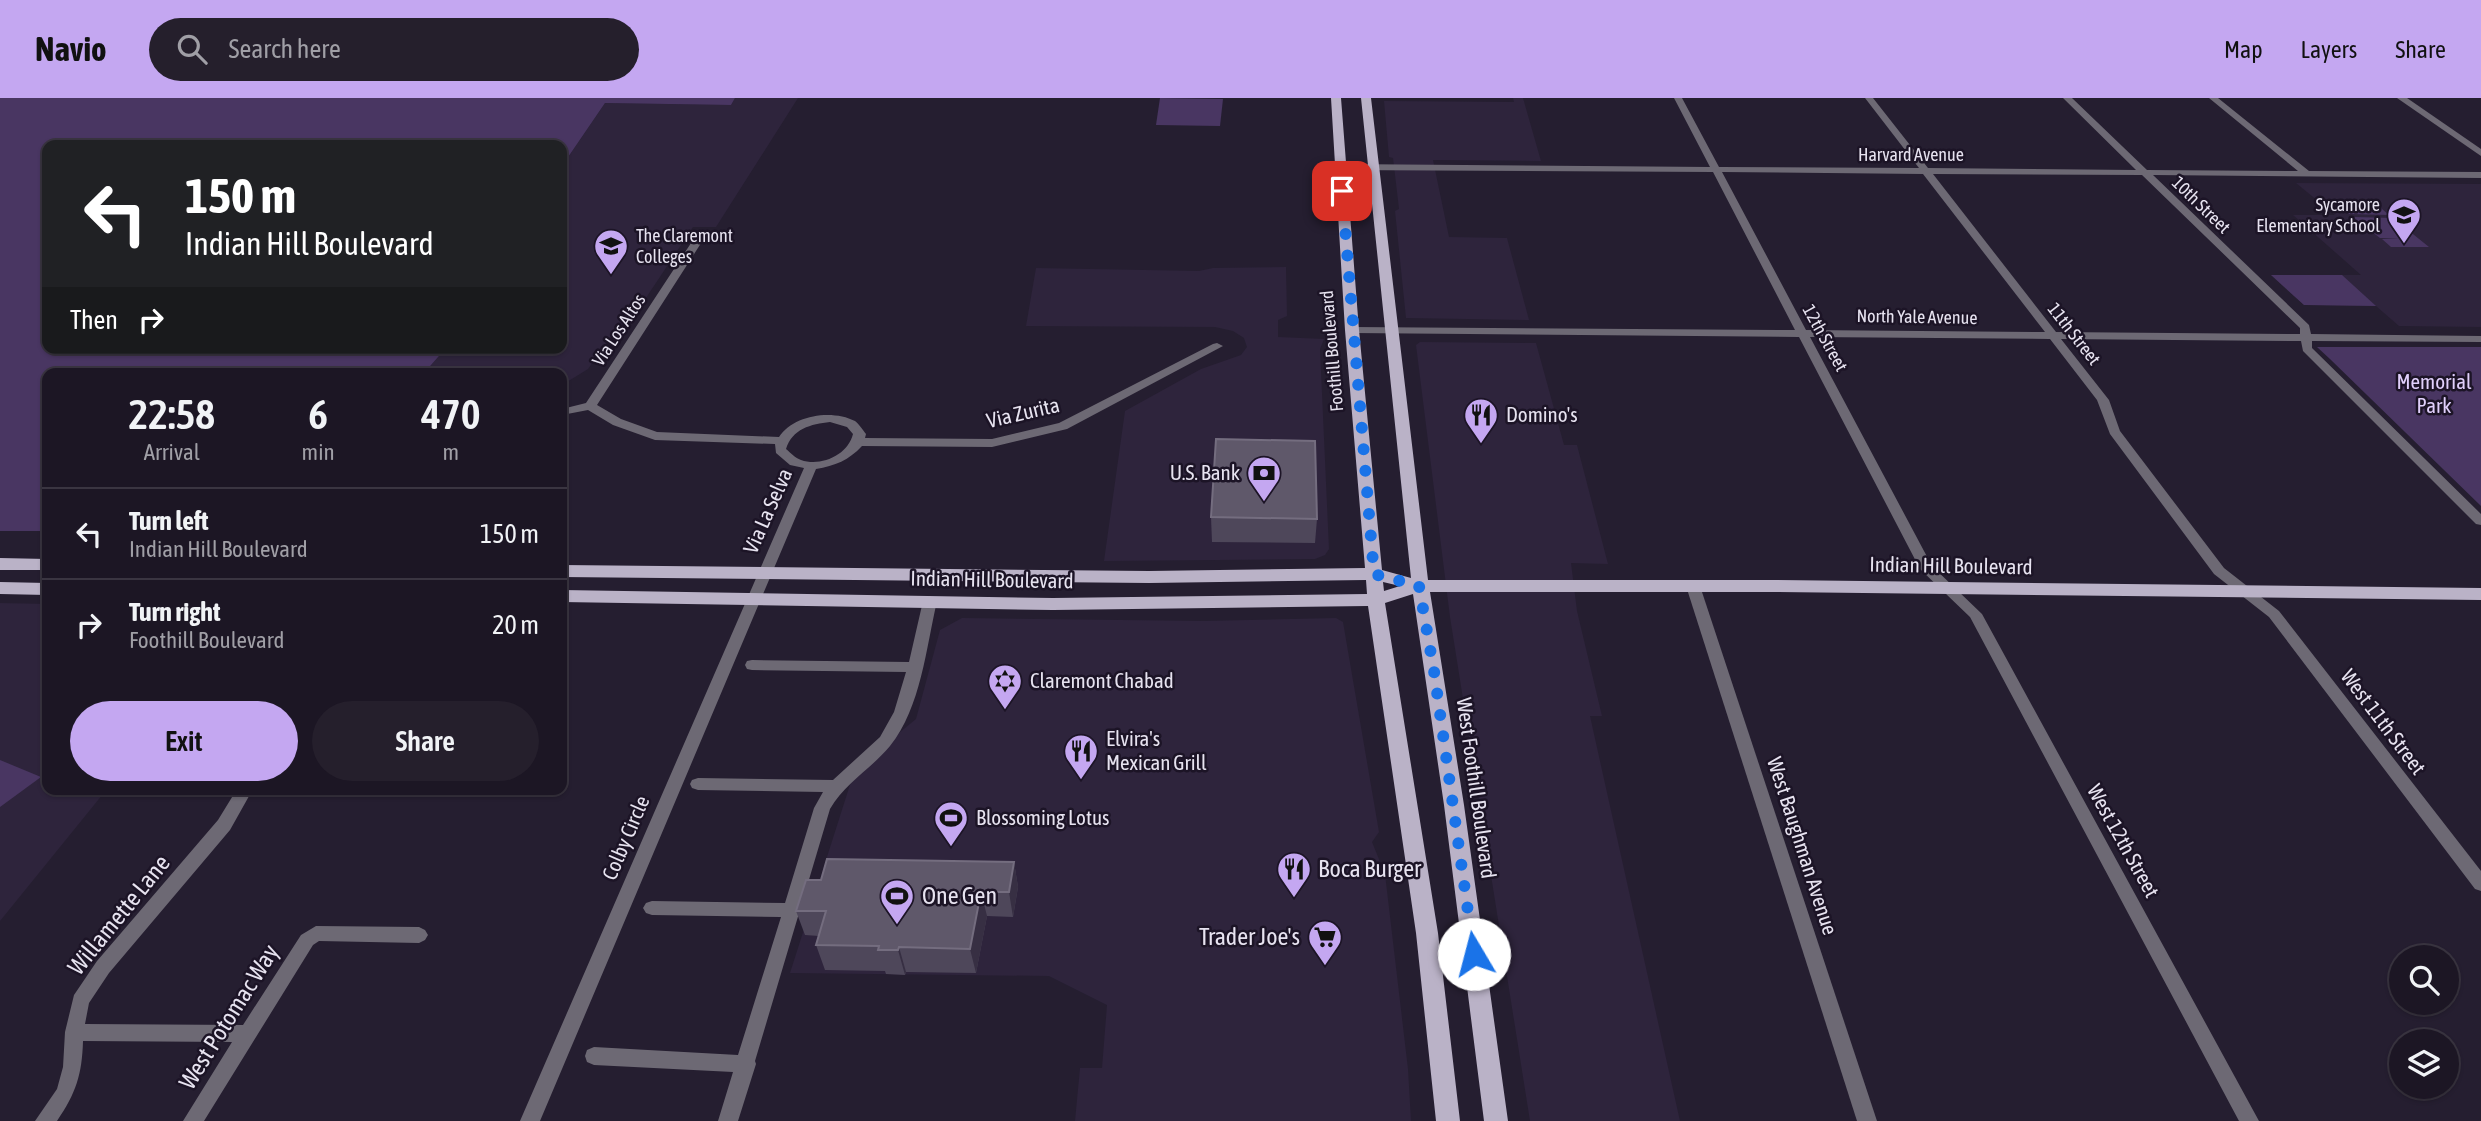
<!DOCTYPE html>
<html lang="en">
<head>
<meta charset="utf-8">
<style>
	body { margin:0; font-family:"Asap Condensed",sans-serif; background:#251f2c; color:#f1f3f6; height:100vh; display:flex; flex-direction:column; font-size:26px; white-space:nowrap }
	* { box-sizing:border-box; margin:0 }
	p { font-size:23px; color:#a09fa6 }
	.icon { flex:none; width:38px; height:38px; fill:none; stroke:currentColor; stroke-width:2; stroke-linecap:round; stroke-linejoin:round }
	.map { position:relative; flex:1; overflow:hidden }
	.drawer { position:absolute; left:42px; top:270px; width:525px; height:427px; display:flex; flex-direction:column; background:#1c1624; border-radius:14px; box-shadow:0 2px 5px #0004,0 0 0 2px #3a3541 }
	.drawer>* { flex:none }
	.banner { position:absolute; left:42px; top:42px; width:525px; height:214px; border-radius:14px; box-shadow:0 2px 5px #0004,0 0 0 2px #3a3541; background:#202124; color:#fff; overflow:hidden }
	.tools { position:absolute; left:2389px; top:847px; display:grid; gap:14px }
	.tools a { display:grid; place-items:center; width:70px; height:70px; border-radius:50%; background:#1c1624; box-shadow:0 2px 5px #0004,0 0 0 2px #3a3541; font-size:35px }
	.pin { position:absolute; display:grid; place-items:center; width:60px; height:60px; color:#fff; margin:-30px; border-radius:14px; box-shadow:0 4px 10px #0006 }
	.me { position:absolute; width:77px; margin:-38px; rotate:352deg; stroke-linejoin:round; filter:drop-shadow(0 0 5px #0008) }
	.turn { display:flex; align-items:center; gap:24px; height:147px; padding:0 28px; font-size:32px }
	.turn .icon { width:91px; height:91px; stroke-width:2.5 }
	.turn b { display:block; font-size:49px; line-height:60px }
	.then { display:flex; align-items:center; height:66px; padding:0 28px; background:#0003; gap:14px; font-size:26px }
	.eta { display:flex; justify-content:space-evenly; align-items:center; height:119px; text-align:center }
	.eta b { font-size:42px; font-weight:600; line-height:49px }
	.button { display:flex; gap:14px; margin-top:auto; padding:14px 28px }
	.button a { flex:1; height:80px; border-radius:42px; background:#c4a7f1; color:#111; font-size:28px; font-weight:600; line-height:80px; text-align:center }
	.button a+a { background:#251f2c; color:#f1f3f6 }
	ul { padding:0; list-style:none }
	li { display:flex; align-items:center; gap:21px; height:91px; padding:0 28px; border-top:2px solid #3a3541 }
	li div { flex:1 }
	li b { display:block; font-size:26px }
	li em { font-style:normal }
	header { display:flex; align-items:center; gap:42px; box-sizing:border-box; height:98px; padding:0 35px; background:#c4a7f1; color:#111 }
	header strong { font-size:33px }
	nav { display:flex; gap:38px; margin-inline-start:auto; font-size:24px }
	.search { width:490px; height:63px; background:#251f2c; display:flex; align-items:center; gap:18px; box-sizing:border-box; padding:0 24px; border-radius:38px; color:#a09fa6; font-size:26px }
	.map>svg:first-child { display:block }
</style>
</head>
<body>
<header>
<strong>Navio</strong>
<div class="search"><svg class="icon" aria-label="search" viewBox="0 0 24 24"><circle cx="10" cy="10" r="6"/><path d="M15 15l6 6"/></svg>Search here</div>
<nav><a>Map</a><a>Layers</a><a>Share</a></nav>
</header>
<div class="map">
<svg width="2481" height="1023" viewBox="0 0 2481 1023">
	<rect width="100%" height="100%" fill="#251e30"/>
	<g fill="#2e243c">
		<polygon points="735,0 798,0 716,129 693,129 628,227 619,227 588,271 562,287 562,275 424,275 446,250 562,250 562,68 605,5 731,7"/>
		<polygon points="1513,0 1523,0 1541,63 1433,62 1449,139 1507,140 1529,222 1406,220 1395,113 1399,111 1393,60 1389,59 1384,3 1514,4"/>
		<polygon points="2296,85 2481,86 2481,229 2399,228 2376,208 2304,207 2271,177 2361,177 2293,117 2335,117"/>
		<polygon points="1286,169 1287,218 1278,222 1278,239 1324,241 1320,251 1329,451 1325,457 1315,461 1104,463 1125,313 1201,271 1241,257 1247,249 1244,240 1233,233 1215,229 1026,228 1036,170 1199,173 1213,170"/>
		<polygon points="1420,244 1536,245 1564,347 1577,347 1608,466 1571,465 1577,513 1602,618 1590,618 1680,1023 1530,1023 1450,519 1416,247"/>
		<polygon points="0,505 47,506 47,691 107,691 0,823"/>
		<polygon points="962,520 1204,523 1336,520 1343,524 1379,734 1372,744 1385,776 1408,971 1411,1023 1075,1023 1080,970 1102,970 1107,907 1049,878 790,875 855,671 916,621 940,532"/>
	</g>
	<g fill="#493662">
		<polygon points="0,0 735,0 731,7 605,5 562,68 562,47 47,47 47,250 446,250 424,275 47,275 47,433 0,433"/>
		<polygon points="1160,0 1223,1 1220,28 1156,27"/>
		<polygon points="2336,105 2375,105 2389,117 2349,116"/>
		<polygon points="2353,119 2393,120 2429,149 2391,149 2382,141 2400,140 2380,140"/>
		<polygon points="2271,177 2342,177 2376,208 2304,207"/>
		<polygon points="2317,249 2481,249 2481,408 2330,261"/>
		<polygon points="0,662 41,679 0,709"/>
	</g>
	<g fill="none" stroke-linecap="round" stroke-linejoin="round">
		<g fill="#6d6974" fill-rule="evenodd">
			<path d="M1674,0H1682L1719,69L1919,70L1865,0H1873L1928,70L2136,72L2063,0H2072L2147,72L2298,73L2209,0H2218L2309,73L2481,74V80L2153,77L2309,227L2311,236L2481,238V244L2312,243V250L2481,416V427L2476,426L2303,253L2301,243L2061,241L2109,302L2120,333L2224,470L2279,513L2481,773V793L2475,791L2269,519L2214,476L2110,336L2097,302L2050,241L1810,239L1932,468L1982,516L2259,1023H2239L1970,519L1920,471L1799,239L1352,235L1347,232L1352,229L1795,232L1713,74L1340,72L1335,69L1340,66L1710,69ZM1722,74L1923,76L2045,234L1806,232ZM1933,76L2142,77L2300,230V236L2056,234Z"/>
			<polygon points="2397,0 2407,0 2481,51 2481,58"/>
			<path d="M700,136L705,139L597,307L621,321L657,334L779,339C793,317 832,311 855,323C859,326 863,332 866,336L865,340L992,341L1059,325L1213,246L1217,245L1223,248L1067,331L992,349L862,348C849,362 835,368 816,371L540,1023H520L804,370L790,367L776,355L775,346L655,342L613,327L588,312L562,317V311L586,305L695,139ZM830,324L847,329L853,336C848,357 821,369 801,362C795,360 791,355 786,351C792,331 811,326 830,324Z"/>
			<polygon points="1693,483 1700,488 1877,1023 1857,1023 1686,488"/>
			<path d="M930,498L937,503C926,550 921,609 890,648C871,671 845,685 830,711L755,963L756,966L738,1023H718L733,974L594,967L587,964L585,958L587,952L594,949L738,957L781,819L652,817L646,815L643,810L646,805L652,803L785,805L814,710L823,694L698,692L692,690L690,686L692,682L698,680L833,682L880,639L894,614L906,574L752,572L747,571L745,567L747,563L752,562L909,564L923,503Z"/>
			<path d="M237,691H253L230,732L109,875L89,905L85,926L243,927L301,837L316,828L419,829L425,832L428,837L425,842L419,845L319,843L313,847L204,1023H183L232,944L83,943C82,977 76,995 57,1023H35L57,991L63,969L65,934L74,897L97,863L218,722Z"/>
		</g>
		<g fill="#bab2c7" fill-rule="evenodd">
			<path d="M1331,0H1341L1359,232L1382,472L1411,480L1361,0H1371L1428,482H1777L2481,490V502L1777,494H1430L1464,707L1508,1023H1484L1444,707L1413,496L1385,505L1438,835L1460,1023H1436L1416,835L1368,508L1053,512L562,504V492L1053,500L1367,496L1366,482L1149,485L562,479V467L1149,473L1365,470L1345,232ZM1383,484L1400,488L1384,493Z"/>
			<polygon points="0,460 47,461 47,472 0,472"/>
			<polygon points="0,484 47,485 47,497 0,496"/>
		</g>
	</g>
	<g fill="#4e475a">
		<polygon points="1211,419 1317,421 1315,445 1212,444"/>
		<polygon points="1014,764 1018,789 1013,819 987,818 976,875 906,874 905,877 886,876 885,873 825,872 816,847 819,838 805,837 796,813 821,782"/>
	</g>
	<g fill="#372f43">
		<polygon points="1014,764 1018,789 1013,819 1009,794"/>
		<polygon points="981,794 987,818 976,875 970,851"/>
		<polygon points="899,849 906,874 905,877 898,852"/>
	</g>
	<g fill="#5f586a" stroke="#746d7f" stroke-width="2">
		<polygon points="1216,341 1315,343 1317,421 1211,419"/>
		<polygon points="827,761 1014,764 1009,794 981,794 970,851 899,849 898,852 878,852 879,848 816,847 826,813 796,813 806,782 821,782"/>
	</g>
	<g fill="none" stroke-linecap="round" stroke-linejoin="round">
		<polyline stroke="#1a73e8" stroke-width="12" stroke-dasharray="0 21.6" points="1342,93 1374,476 1419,488 1434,573 1474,856"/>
	</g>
	<defs>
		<g id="school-pin" transform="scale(1.75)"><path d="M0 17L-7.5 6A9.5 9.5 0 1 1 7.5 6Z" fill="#c4a7f1" stroke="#1c1426"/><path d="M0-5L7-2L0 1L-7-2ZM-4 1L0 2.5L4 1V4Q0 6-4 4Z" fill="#111"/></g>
		<g id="university-pin" transform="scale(1.75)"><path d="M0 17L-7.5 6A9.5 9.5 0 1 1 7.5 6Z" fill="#c4a7f1" stroke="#1c1426"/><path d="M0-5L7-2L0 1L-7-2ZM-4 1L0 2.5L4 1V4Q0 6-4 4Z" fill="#111"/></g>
		<g id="restaurant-pin" transform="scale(1.75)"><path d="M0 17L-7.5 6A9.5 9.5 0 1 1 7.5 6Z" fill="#c4a7f1" stroke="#1c1426"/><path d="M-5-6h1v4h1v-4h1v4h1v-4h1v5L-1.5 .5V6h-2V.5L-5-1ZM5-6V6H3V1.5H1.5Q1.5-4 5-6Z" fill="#111"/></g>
		<g id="bank-pin" transform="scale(1.75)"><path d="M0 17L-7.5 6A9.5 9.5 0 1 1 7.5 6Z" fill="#c4a7f1" stroke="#1c1426"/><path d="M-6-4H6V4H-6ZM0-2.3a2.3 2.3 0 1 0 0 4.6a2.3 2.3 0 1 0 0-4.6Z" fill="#111"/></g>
		<g id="synagogue-pin" transform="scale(1.75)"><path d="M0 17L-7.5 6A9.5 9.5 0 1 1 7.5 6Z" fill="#c4a7f1" stroke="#1c1426"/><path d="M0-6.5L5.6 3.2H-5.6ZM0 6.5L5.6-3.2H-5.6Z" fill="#111"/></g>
		<g id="stadium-pin" transform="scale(1.75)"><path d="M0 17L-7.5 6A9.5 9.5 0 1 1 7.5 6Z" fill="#c4a7f1" stroke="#1c1426"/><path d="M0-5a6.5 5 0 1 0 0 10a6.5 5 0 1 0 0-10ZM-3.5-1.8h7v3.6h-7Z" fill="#111"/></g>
		<g id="supermarket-pin" transform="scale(1.75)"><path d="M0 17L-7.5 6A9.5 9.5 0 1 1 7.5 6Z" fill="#c4a7f1" stroke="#1c1426"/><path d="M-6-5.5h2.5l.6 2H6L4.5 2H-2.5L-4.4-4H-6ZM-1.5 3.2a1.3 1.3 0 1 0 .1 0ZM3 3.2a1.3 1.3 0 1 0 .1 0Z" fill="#111"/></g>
	</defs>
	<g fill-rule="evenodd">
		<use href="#school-pin" x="2404" y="117"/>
		<use href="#university-pin" x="611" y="148"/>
		<use href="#restaurant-pin" x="1481" y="317"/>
		<use href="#bank-pin" x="1264" y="375"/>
		<use href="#synagogue-pin" x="1005" y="583"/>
		<use href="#restaurant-pin" x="1081" y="653"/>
		<use href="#stadium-pin" x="951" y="720"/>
		<use href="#restaurant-pin" x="1294" y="771"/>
		<use href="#stadium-pin" x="897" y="798"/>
		<use href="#supermarket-pin" x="1325" y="839"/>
	</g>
	<g text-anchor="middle" stroke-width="5" stroke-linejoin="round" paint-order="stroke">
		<g font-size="18" fill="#e7e3f0" stroke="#1c1426">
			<text x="1911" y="63">Harvard Avenue</text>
			<text transform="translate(2201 107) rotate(44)" y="6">10th Street</text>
			<text transform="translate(1917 219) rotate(1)" y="6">North Yale Avenue</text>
			<text transform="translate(619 232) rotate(-57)" y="6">Via Los Altos</text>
			<text transform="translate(2074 236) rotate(52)" y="6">11th Street</text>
			<text transform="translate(1825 240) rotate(61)" y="6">12th Street</text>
			<text transform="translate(1332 253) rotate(-95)" y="6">Foothill Boulevard</text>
		</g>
		<g font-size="18" fill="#e7e3f0" stroke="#1c1426" text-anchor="end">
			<text x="2380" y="113">Sycamore<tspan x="2380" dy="21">Elementary School</tspan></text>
			<text x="636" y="144" text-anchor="start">The Claremont<tspan x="636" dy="21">Colleges</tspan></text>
		</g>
		<g font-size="21" fill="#e1d0fc" stroke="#1c1426">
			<text x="2434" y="291">Memorial<tspan x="2434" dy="24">Park</tspan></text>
		</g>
		<g font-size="21" fill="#e7e3f0" stroke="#1c1426">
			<text transform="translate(1023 315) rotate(-13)" y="7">Via Zurita</text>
			<text transform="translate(768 413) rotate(-66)" y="7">Via La Selva</text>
			<text transform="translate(1951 468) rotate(1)" y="7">Indian Hill Boulevard</text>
			<text transform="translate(992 482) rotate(1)" y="7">Indian Hill Boulevard</text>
			<text transform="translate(2383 624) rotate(53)" y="7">West 11th Street</text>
			<text transform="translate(1476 690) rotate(82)" y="7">West Foothill Boulevard</text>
			<text transform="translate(626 740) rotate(-67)" y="7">Colby Circle</text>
			<text transform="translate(2123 743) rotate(61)" y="7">West 12th Street</text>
			<text transform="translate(1802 748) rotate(72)" y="7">West Baughman Avenue</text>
		</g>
		<g font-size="21" fill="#e7e3f0" stroke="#1c1426" text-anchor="start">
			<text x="1506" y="324">Domino's</text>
			<text x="1240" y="382" text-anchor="end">U.S. Bank</text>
			<text x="1030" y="590">Claremont Chabad</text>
			<text x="1106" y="648">Elvira's<tspan x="1106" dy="24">Mexican Grill</tspan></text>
			<text x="976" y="727">Blossoming Lotus</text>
		</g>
		<g font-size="24" fill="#e7e3f0" stroke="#1c1426" text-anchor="start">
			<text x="1318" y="779">Boca Burger</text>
			<text x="922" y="806">One Gen</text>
			<text x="1300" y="847" text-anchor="end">Trader Joe's</text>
		</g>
		<g font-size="24" fill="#e7e3f0" stroke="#1c1426">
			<text transform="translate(119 817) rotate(-51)" y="8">Willamette Lane</text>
			<text transform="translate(229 919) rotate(-58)" y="8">West Potomac Way</text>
		</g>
	</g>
</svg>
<div class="tools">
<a><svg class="icon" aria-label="search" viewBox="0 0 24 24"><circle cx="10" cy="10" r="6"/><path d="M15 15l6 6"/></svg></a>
<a><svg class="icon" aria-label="layers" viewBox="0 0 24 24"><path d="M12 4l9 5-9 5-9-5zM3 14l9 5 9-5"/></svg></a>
</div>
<div class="pin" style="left:1342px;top:93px;background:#d93025"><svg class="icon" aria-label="arrive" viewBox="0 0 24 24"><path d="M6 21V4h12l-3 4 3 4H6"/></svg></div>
<svg class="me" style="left:1474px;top:856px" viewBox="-20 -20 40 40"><circle r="19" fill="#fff"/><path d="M0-13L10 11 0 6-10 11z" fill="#1a73e8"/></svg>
<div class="banner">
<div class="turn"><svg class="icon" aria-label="left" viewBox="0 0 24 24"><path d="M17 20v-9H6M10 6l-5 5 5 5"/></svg><div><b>150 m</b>Indian Hill Boulevard</div></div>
<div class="then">Then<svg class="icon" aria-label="right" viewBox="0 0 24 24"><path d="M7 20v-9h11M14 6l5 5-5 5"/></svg></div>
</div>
<section class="drawer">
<div class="eta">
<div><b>22:58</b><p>Arrival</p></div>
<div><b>6</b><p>min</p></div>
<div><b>470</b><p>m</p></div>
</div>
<ul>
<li><svg class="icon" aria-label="left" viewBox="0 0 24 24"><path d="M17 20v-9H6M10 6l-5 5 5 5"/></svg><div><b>Turn left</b><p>Indian Hill Boulevard</p></div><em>150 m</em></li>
<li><svg class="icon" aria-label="right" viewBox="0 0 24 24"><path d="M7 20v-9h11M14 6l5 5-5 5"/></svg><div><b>Turn right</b><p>Foothill Boulevard</p></div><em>20 m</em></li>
</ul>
<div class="button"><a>Exit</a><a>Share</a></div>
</section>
</div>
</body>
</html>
